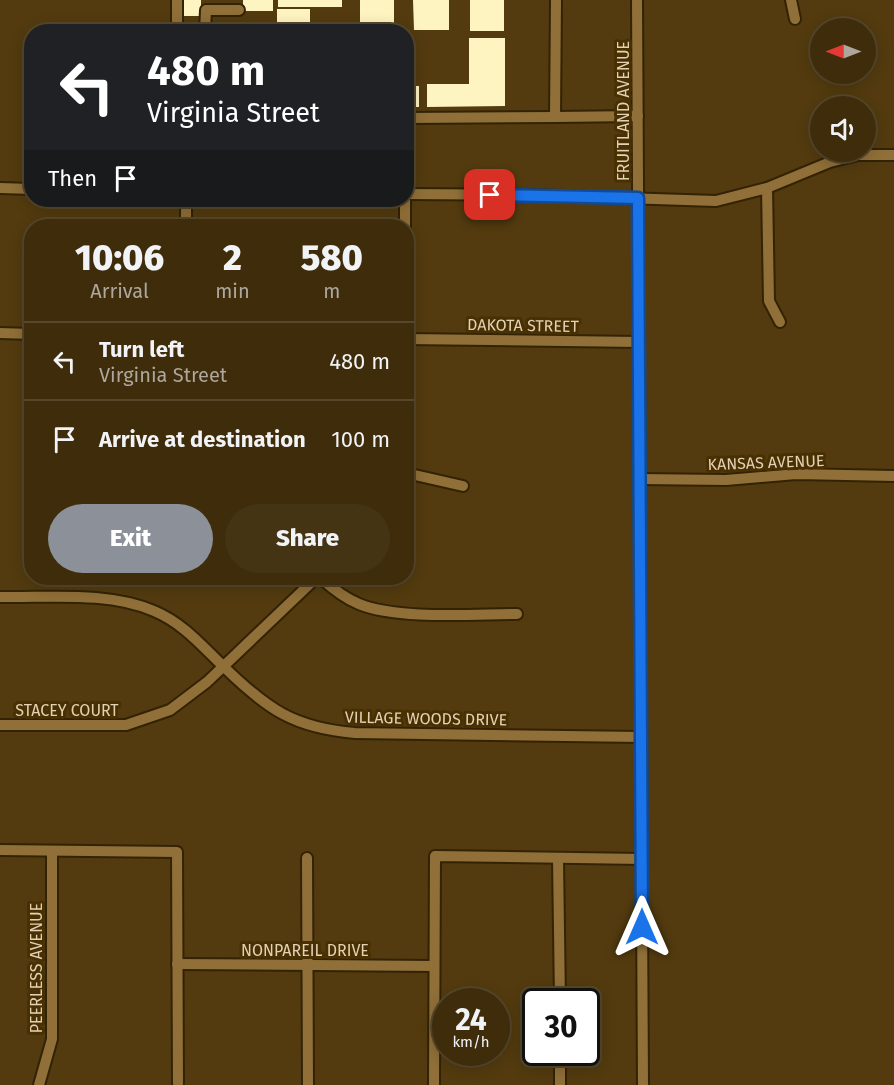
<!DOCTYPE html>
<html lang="en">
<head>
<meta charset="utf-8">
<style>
	body { margin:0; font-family:"Fira Sans",sans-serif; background:#453414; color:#f1f3f6; height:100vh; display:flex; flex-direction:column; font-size:22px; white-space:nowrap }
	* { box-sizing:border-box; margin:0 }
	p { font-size:20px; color:#ada79d }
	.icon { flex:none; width:33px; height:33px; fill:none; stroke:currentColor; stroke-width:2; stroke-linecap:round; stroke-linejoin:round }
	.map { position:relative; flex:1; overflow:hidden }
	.panel { position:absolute; left:24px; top:219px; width:390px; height:366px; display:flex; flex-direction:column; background:#3e2c0b; border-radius:24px; box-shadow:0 3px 15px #0003,0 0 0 2px #57482c }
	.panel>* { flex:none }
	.hud { position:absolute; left:24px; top:24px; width:390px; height:183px; border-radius:24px; box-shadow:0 3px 15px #0003,0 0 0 2px #57482c; background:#202124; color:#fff; overflow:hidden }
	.needle { width:39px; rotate:270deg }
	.fabs { position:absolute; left:810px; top:18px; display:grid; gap:12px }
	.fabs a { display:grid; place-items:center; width:66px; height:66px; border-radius:50%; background:#3e2c0b; box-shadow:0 3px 15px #0003,0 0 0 2px #57482c; font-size:30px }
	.speed { position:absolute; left:432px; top:988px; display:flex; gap:12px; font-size:30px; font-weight:700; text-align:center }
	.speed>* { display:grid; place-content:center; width:78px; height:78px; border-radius:50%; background:#3e2c0b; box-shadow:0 3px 15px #0003,0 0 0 2px #57482c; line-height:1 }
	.speed small { font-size:15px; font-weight:400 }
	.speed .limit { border:3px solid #111; border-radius:9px; background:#fff; color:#111 }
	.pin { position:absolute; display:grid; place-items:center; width:51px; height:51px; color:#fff; margin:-26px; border-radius:12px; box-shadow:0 3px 9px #0006 }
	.me { position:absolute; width:66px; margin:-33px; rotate:0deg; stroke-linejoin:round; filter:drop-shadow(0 0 4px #0008) }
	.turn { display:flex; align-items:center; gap:21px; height:126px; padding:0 24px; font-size:27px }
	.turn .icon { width:78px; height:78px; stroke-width:2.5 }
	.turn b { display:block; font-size:42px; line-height:51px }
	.then { display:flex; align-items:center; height:57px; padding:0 24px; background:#0003; gap:12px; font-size:22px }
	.eta { display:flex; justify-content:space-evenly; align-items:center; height:102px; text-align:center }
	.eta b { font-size:36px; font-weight:800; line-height:42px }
	.button { display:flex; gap:12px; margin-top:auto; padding:12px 24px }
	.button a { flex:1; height:69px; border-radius:36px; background:#8c9099; color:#fff; font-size:24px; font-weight:800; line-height:69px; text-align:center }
	.button a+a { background:#453414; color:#f1f3f6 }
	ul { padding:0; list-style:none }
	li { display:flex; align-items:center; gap:18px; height:78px; padding:0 24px; border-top:2px solid #57482c }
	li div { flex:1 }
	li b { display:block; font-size:22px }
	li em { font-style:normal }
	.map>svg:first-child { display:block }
</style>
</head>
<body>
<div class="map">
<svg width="894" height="1085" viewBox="0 0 894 1085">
	<rect width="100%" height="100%" fill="#533b0f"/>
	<g fill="#fef4c1">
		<rect x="182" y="0" width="19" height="16"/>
		<rect x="243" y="0" width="30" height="11"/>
		<rect x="278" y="0" width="64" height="7"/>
		<rect x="360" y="0" width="34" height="32"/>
		<polygon points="413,0 449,0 449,30 414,30"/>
		<rect x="470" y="0" width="34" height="31"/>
		<rect x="277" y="9" width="33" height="18"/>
		<polygon points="469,38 505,38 505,106 427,107 427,84 469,84"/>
		<rect x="406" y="86" width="13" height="21"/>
	</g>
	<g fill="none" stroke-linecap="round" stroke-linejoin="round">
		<g stroke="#332305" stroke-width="14">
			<g id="minor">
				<polyline points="177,0 177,32"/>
				<polyline points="556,0 555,117 638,116"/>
				<polyline points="637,0 643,1085"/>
				<polyline points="791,0 795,19"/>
				<polyline points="205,32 206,10 239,10"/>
				<polyline points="406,118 555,117"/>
				<polyline points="0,188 32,189"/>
				<polyline points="767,188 769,301 780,322"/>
				<polyline points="406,194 532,195 716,201 767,188 830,162 858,155 894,155"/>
				<polyline points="186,200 186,226"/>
				<polyline points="405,200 405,226"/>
				<polyline points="0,333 32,334"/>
				<polyline points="406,339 639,342"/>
				<polyline points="406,381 406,439"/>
				<polyline points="406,473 463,486"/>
				<polyline points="639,479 726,480 796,474 894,476"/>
				<path d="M321,578C333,589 344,598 359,604C398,620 474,614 517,614"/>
				<path d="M0,597C49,598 108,591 154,611C183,623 202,646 224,667C267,709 294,728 355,733L641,737"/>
				<polyline points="0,725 126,725 170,710 207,682 316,578"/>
				<polyline points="0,850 177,852 178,1083"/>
				<polyline points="307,858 308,1085"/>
				<polyline points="558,858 560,1002"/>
				<polyline points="177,964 433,966"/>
				<polyline points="560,1053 560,1085"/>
				<polyline points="39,1085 52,1039 52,851"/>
				<polyline points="434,1085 435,856 642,859"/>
			</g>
		</g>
		<use href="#minor" stroke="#906f38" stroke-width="10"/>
	</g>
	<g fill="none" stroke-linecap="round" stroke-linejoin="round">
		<g stroke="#114b97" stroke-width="15">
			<polyline id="route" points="490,195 638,198 642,927"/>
		</g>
		<use href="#route" stroke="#1a73e8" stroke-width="10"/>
	</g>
	<g text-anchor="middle" stroke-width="6" stroke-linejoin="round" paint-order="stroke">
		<g font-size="16" fill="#e3d1b6" stroke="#483002">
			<text transform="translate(623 111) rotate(-90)" y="6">FRUITLAND AVENUE</text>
			<text transform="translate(523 325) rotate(1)" y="6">DAKOTA STREET</text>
			<text transform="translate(766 462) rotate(-2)" y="6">KANSAS AVENUE</text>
			<text x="67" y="716">STACEY COURT</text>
			<text transform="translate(426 718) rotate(1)" y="6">VILLAGE WOODS DRIVE</text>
			<text x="305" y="956">NONPAREIL DRIVE</text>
			<text transform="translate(36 968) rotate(-90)" y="6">PEERLESS AVENUE</text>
		</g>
	</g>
</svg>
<div class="fabs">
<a><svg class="needle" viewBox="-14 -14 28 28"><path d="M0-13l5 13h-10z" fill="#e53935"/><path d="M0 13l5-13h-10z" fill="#ada79d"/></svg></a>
<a><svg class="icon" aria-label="sound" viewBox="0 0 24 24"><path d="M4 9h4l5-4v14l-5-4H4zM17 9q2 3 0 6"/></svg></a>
</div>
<div class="speed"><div>24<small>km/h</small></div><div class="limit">30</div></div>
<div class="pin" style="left:490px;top:195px;background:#d93025"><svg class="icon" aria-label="arrive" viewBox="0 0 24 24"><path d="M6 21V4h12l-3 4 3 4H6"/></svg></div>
<svg class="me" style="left:642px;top:927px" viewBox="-20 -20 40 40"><path d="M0-17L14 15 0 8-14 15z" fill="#1a73e8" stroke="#fff" stroke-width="4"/></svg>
<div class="hud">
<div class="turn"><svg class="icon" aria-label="left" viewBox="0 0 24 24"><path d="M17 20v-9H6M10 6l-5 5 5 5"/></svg><div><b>480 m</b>Virginia Street</div></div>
<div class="then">Then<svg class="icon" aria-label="arrive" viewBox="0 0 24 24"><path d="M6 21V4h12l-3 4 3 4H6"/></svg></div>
</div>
<section class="panel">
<div class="eta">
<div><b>10:06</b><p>Arrival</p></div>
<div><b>2</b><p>min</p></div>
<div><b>580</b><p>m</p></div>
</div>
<ul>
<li><svg class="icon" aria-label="left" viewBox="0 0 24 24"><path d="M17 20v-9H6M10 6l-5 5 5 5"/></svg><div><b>Turn left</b><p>Virginia Street</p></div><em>480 m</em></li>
<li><svg class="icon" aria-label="arrive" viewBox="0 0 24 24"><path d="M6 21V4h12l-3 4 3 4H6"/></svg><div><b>Arrive at destination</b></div><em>100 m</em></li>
</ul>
<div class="button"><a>Exit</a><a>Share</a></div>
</section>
</div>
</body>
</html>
